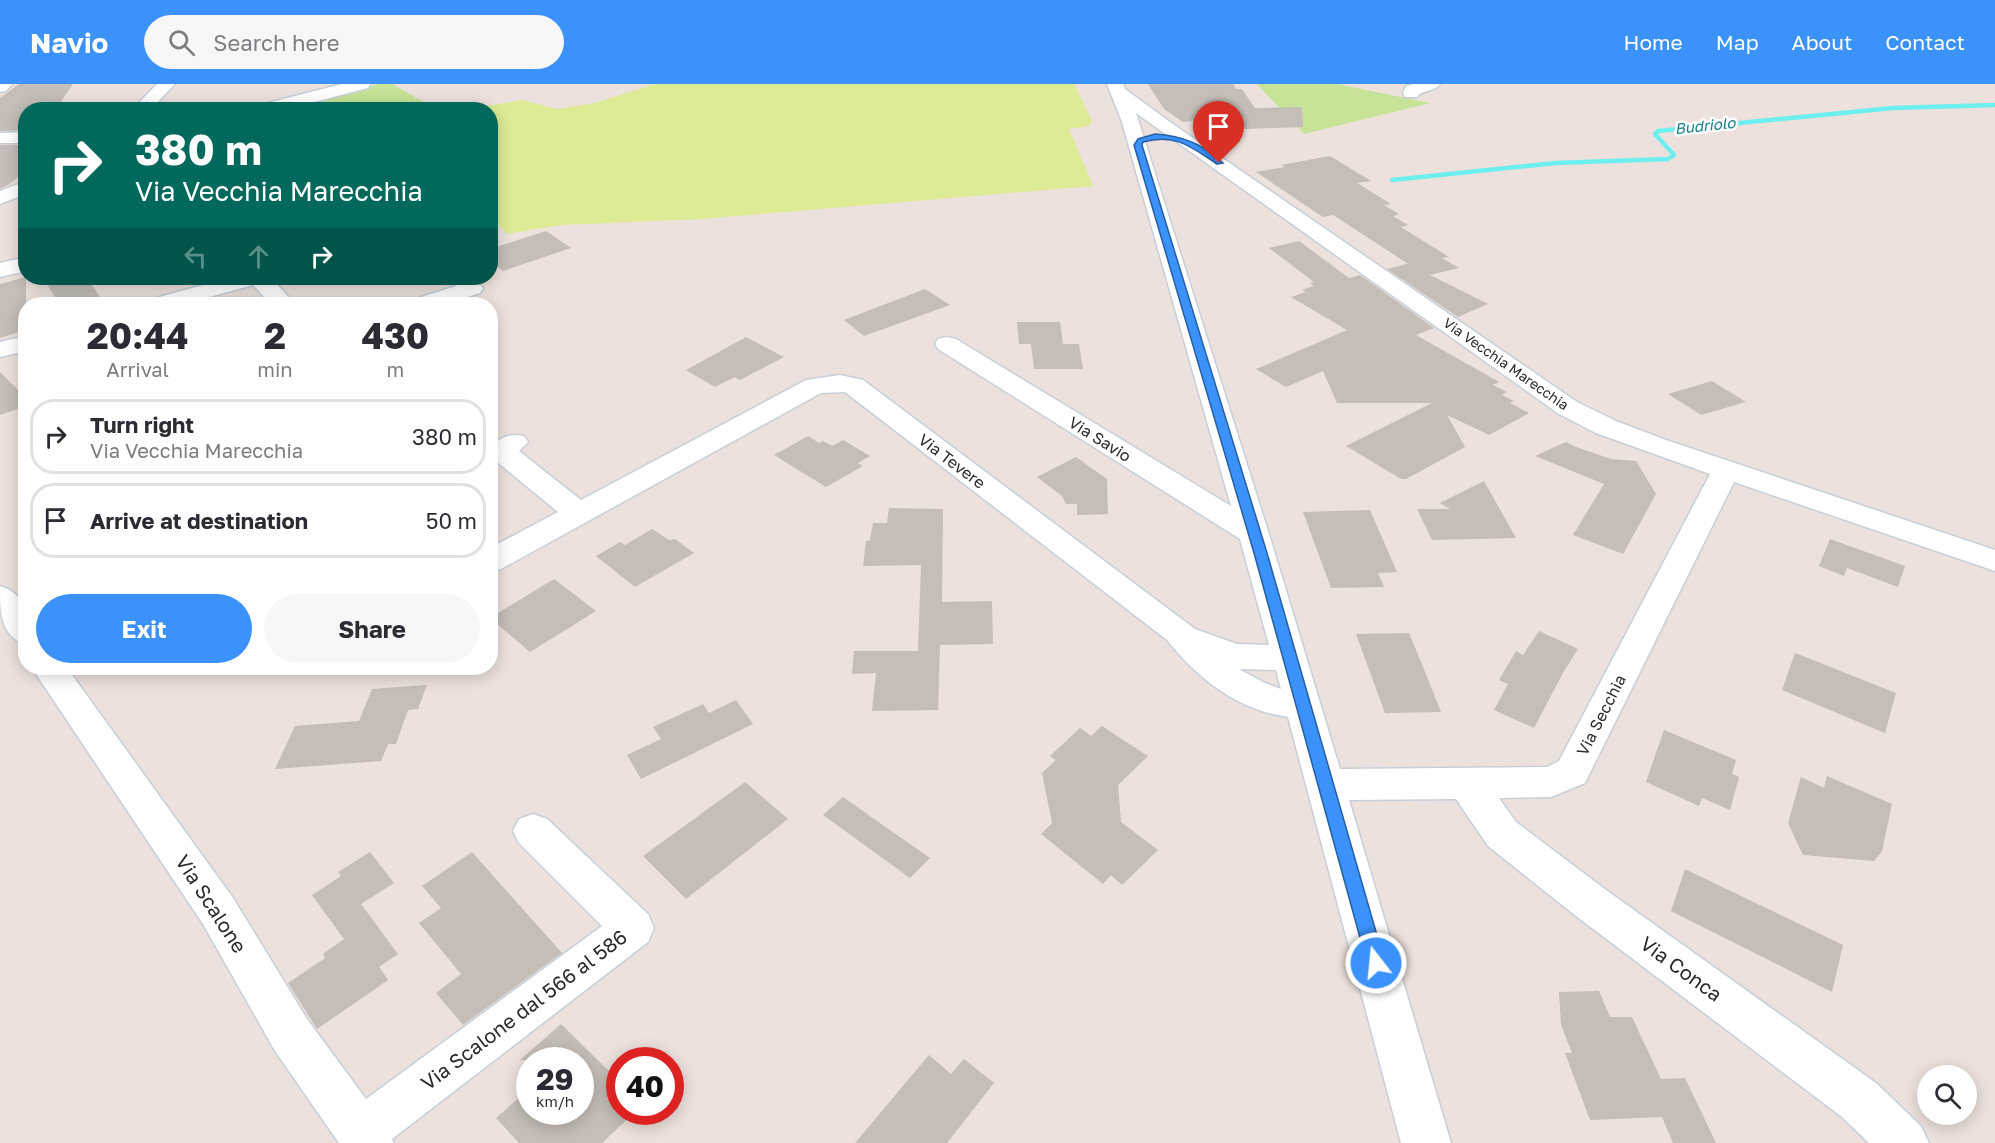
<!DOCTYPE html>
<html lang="en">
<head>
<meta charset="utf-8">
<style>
	body { margin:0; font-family:"Golos Text",sans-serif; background:#f7f7f7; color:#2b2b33; height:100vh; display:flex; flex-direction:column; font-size:22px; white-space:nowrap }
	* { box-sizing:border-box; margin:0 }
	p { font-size:20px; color:#7c7c81 }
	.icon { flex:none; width:33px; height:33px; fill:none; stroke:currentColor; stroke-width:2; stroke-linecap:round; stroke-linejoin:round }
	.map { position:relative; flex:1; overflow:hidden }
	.details { position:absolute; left:18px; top:213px; width:480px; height:378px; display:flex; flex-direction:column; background:#fff; border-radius:24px; box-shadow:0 3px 15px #0003 }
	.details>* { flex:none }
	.top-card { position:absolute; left:18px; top:18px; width:480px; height:183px; border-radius:24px; box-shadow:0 3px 15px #0003; background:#00695c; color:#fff; overflow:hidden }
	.fabs { position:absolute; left:1917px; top:981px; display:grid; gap:12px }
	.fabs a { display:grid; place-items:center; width:60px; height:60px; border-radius:50%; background:#fff; box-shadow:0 3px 15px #0003; font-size:30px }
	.speed { position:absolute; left:516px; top:963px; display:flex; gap:12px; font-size:30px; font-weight:700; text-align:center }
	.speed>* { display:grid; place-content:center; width:78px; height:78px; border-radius:50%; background:#fff; box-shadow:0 3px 15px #0003; line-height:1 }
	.speed small { font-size:15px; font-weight:400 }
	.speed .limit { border:9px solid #d22; background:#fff; color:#111 }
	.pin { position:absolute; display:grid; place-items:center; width:51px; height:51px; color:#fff; margin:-62px -26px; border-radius:50% 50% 50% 0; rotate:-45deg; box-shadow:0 0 6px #0007 }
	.pin .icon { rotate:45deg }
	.me { position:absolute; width:66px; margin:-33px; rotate:344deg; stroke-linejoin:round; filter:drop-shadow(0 0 4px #0008) }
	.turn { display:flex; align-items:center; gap:21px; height:126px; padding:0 18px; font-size:27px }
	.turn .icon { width:78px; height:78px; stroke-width:2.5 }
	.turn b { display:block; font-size:42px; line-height:51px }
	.lanes { display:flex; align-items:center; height:57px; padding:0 18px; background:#0003; justify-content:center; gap:30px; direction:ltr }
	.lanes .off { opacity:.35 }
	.eta { display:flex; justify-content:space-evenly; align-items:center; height:102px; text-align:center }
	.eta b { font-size:36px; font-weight:700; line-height:42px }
	.button { display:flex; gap:12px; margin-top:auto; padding:12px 18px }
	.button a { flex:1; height:69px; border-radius:36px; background:#3b92fb; color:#fff; font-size:24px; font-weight:700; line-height:69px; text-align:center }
	.button a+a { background:#f7f7f7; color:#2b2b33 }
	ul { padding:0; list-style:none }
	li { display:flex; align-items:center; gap:18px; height:75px; margin:0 12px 9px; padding:0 6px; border:3px solid #e1e1e2; border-radius:24px }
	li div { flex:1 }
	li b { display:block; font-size:22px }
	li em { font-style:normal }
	header { display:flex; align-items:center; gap:36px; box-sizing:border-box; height:84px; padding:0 30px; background:#3b92fb; color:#fff }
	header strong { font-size:28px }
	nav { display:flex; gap:33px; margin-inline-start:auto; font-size:21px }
	.search { width:420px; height:54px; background:#f7f7f7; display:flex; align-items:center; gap:15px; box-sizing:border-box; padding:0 21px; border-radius:33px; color:#7c7c81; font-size:22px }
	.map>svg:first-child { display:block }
</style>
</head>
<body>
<header>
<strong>Navio</strong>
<div class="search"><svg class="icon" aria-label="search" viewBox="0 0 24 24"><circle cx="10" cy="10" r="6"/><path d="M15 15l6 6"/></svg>Search here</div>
<nav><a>Home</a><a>Map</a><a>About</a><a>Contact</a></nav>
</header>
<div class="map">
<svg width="1995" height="1059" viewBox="0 0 1995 1059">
	<rect width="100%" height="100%" fill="#ece1dc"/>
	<g fill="#c6e398">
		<polygon points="379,0 392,0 436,25 282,26"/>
		<polygon points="1257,0 1337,0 1430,19 1304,50"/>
	</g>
	<polygon fill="#ddeb94" points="655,0 1074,0 1092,37 1089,42 1069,45 1093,102 703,135 561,141 507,150 491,132 490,26 469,25 522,16 557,25 595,19"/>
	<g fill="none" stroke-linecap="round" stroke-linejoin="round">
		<polyline stroke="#6eefef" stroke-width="4.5" points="1392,96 1556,79 1668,75 1674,71 1655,50 1658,47 1893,24 1995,21"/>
	</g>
	<g fill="#c4bdb8">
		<polygon points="19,0 73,0 55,26 26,26 26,46 0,47 0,14"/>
		<polygon points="1148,0 1233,0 1236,5 1242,5 1255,24 1302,23 1303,43 1245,45 1237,31 1183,38 1164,25"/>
		<polygon points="0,61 26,61 26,87 8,101 0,105"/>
		<polygon points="1330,72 1371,97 1357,99 1391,120 1384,121 1399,130 1393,132 1408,141 1401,143 1449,173 1442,174 1459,184 1430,191 1488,220 1458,233 1387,185 1407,180 1410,181 1333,131 1323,133 1256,88 1285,83 1281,81"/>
		<polygon points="546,147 571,164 503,187 490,178 490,165"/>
		<polygon points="1299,157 1349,194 1360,191 1434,244 1416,251 1499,298 1493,301 1507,308 1502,311 1514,317 1510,319 1529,329 1489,351 1447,331 1465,363 1406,395 1401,395 1346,362 1432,319 1337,319 1323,287 1286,303 1256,285 1347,246 1291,213 1306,208 1302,206 1314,202 1310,199 1314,198 1269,164"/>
		<polygon points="26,193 26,246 0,254 0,200"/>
		<polygon points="43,194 87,194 105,220 59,220"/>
		<polygon points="925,205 950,221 864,252 844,236"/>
		<polygon points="1017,238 1060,238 1063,260 1079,260 1083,285 1034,285 1031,260 1019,260"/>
		<polygon points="746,253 784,273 740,296 735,293 715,303 686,286"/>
		<polygon points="0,288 26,314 26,322 0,331"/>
		<polygon points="1712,297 1746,318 1701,331 1668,310"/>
		<polygon points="808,352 819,359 823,357 832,362 843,356 870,372 858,379 863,382 826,403 774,371"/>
		<polygon points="1566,358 1576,363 1611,375 1636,377 1656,410 1623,470 1573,451 1604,400 1535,372"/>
		<polygon points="1076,373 1107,395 1108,430 1077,431 1077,420 1066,420 1062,412 1037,393"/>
		<polygon points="1484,397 1516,454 1432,456 1417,425 1450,425 1440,419"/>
		<polygon points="889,424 943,425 942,518 992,517 993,560 940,561 938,626 872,627 876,589 852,590 854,567 918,567 921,481 863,482 866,457 870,456 873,439 887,439"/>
		<polygon points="1370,426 1397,488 1378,489 1384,503 1331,504 1303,428"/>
		<polygon points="652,445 669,456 675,455 694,469 635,503 596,472 620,458 625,461"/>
		<polygon points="1830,455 1905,482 1898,503 1847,484 1844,492 1819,482"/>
		<polygon points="554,495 596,527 530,568 490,534"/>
		<polygon points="1539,547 1578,565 1564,587 1534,644 1494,626 1508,600 1499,596 1516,567 1523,571"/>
		<polygon points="1409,549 1419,573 1441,628 1385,629 1356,550"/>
		<polygon points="1795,569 1896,609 1885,649 1782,606"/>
		<polygon points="427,601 418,625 408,626 396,660 388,660 381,677 275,685 295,642 359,637 372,605"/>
		<polygon points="736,616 753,640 641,695 627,671 661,655 653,643 703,620 709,629"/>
		<polygon points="1102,642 1148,672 1118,701 1121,738 1158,766 1122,801 1111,791 1103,800 1041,750 1052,739 1042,689 1056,676 1050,672 1080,644 1091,652"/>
		<polygon points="1664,646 1736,676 1732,690 1739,693 1730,726 1702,714 1699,722 1646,698"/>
		<polygon points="1827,692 1892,720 1882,767 1874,777 1803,771 1788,739 1801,693 1824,704"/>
		<polygon points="745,698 788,735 686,815 643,772"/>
		<polygon points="843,713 877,737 930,774 910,794 823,731"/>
		<polygon points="370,768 394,799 361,820 398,870 379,883 388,896 317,945 288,899 325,874 323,870 344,855 312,811 341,792 338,788"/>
		<polygon points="472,768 562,869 463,941 436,909 461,890 419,839 441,824 422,802"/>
		<polygon points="1685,785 1843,861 1832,908 1671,827"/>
		<polygon points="1599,907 1610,933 1632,933 1661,995 1685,994 1716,1059 1673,1059 1662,1033 1590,1036 1565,969 1572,969 1561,941 1559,908"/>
		<polygon points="561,940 620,998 620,1028 635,1028 602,1059 519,1059 496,1034 530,1004 530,1028 580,1028 580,976 520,976"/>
		<polygon points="929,971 951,990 964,975 994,999 947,1059 855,1059"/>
	</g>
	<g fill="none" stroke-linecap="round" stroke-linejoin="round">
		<g stroke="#c7cfd8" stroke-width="3">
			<g id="minor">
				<polygon points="0,0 12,0 6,7 0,8"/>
				<polygon points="157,0 175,0 150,26 132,26"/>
				<polygon points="342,0 370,0 368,4 284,26 254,26 256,22"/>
				<path d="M1107,0H1123L1125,5L1170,38L1577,318L1616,337L1666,356L1995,466V487L1734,398L1585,699L1551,713L1499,714L1516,738L1606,806L1876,999L1921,1042L1929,1059H1869L1842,1033L1576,832L1488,762L1456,715L1349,716L1451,1059H1401L1288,633C1238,626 1198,595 1167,556L845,308L821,309L501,485L490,488V464L558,428L491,373L490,362C502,353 510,349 524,352L528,358L519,367L581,416L806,296L840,291L863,296L1195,545L1237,560L1269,561L1240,455L938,265L935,260L938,255L947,253L956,255L1231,422L1122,38ZM1136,29L1559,330L1596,349L1710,390L1559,677L1547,683L1340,685L1269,450ZM1239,585L1276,586L1281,605L1265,599Z"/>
				<path d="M1414,0H1440C1435,8 1422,5 1417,13H1405L1403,9L1406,2Z"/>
				<polygon points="26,48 26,59 0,59 0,49"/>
				<polygon points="26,97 26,110 0,120 0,107"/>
				<polygon points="26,173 26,187 0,193 0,179"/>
				<polygon points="229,194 271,194 295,220 271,220 253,201 184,220 148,220 152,215"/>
				<polygon points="449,194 473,194 483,204 480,209 445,220 412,220 415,215 456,202"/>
				<polygon points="26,252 26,267 0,273 0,258"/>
				<path d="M0,502C28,510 26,536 26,561C0,552 0,527 0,502Z"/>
				<polygon points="32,584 67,584 233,814 307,935 366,1015 602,842 519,759 513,747 519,735 533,730 547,735 648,830 654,844 648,858 392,1055 394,1059 339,1059 275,967 203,840"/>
			</g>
		</g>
		<use href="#minor" fill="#fff" fill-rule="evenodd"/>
	</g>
	<path fill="#3b92fb" stroke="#265fa3" stroke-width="1.5" d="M1155,50C1183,52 1203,60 1223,79L1217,80C1191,63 1176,49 1143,58L1142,61L1267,469L1385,879L1382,885L1376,888L1369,885L1367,879L1254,469L1134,61L1138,55Z"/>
	<g text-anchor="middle" stroke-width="5" stroke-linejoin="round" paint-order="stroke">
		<g font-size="14" fill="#2a2a2a" stroke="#fff">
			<text transform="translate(1506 280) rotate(35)" y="5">Via Vecchia Marecchia</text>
		</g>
		<g font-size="15" font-style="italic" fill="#0e7e87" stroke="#fff">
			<text transform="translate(1705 42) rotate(-6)" y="5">Budriolo</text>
		</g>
		<g font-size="16" fill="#2a2a2a" stroke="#fff">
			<text transform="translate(1100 355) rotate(32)" y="6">Via Savio</text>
			<text transform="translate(952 377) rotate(37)" y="6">Via Tevere</text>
			<text transform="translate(1601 631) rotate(-63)" y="6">Via Secchia</text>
		</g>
		<g font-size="20" fill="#2a2a2a" stroke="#fff">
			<text transform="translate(211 820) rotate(57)" y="7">Via Scalone</text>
			<text transform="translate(1681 885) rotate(36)" y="7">Via Conca</text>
			<text transform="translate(524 926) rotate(-37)" y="7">Via Scalone dal 566 al 586</text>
		</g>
	</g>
</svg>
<div class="fabs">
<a><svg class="icon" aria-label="search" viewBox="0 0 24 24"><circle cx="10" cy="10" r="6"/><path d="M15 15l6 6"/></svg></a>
</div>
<div class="speed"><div>29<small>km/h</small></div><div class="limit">40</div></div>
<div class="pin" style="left:1219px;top:79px;background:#d93025"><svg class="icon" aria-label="arrive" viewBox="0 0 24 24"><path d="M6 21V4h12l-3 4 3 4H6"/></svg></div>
<svg class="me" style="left:1376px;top:879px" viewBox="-20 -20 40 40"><circle r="17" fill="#3b92fb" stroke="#fff" stroke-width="3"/><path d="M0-11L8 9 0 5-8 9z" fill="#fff"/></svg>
<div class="top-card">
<div class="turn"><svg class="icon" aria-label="right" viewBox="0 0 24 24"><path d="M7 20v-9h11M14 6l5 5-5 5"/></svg><div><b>380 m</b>Via Vecchia Marecchia</div></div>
<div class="lanes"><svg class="icon off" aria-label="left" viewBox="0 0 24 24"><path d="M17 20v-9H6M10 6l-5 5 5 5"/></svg><svg class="icon off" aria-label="ahead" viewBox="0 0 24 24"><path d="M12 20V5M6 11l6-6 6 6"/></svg><svg class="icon" aria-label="right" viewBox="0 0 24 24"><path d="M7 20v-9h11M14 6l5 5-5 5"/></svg></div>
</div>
<section class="details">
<div class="eta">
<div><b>20:44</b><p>Arrival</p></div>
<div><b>2</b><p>min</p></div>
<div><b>430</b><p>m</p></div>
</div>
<ul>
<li><svg class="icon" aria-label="right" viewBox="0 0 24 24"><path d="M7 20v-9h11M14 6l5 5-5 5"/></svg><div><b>Turn right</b><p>Via Vecchia Marecchia</p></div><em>380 m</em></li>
<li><svg class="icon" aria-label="arrive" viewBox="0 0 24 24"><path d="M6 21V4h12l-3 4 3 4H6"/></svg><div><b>Arrive at destination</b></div><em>50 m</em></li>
</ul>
<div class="button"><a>Exit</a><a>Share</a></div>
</section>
</div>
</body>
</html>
